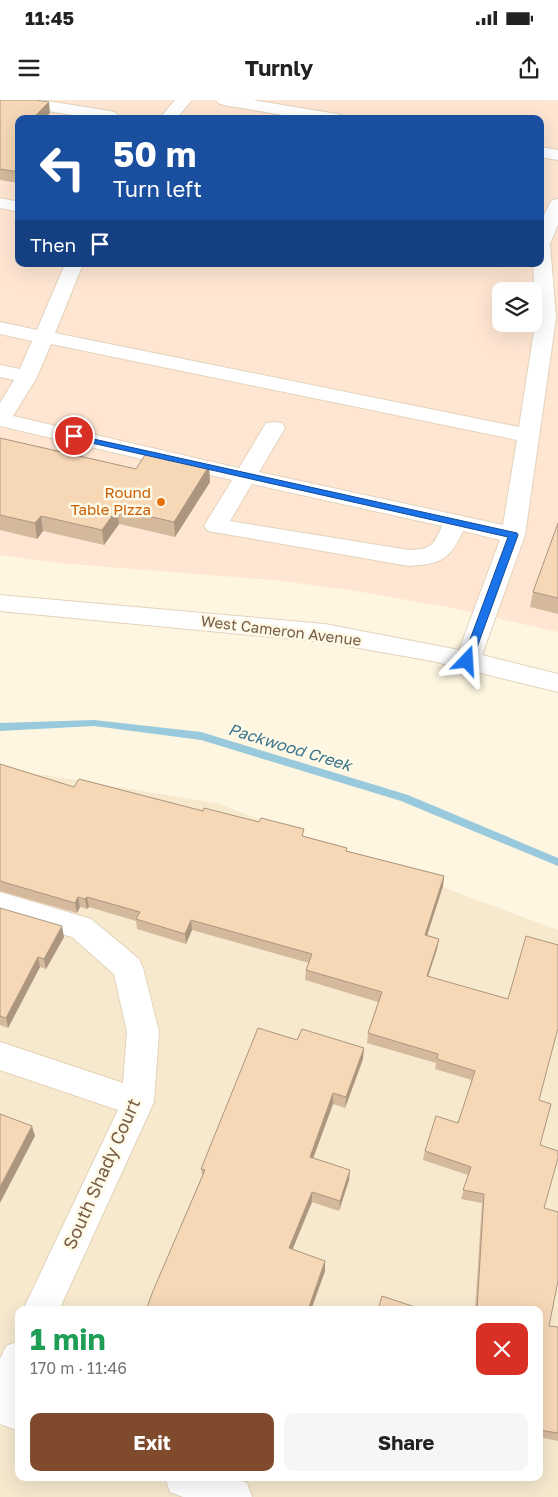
<!DOCTYPE html>
<html lang="en">
<head>
<meta charset="utf-8">
<style>
	body { margin:0; font-family:"Golos Text",sans-serif; background:#f6f6f6; color:#222; height:100vh; display:flex; flex-direction:column; font-size:19px; white-space:nowrap }
	* { box-sizing:border-box; margin:0 }
	p { font-size:16px; color:#767676 }
	.icon { flex:none; width:28px; height:28px; fill:none; stroke:currentColor; stroke-width:2; stroke-linecap:round; stroke-linejoin:round }
	.map { position:relative; flex:1; overflow:hidden }
	.side { position:absolute; left:15px; top:1206px; width:528px; height:175px; display:flex; flex-direction:column; background:#fff; border-radius:10px; box-shadow:0 5px 20px #0002 }
	.side>* { flex:none }
	.guide { position:absolute; left:15px; top:15px; width:529px; height:152px; border-radius:10px; box-shadow:0 5px 20px #0002; background:#1a4fa0; color:#fff; overflow:hidden }
	.fabs { position:absolute; left:492px; top:182px; display:grid; gap:10px }
	.fabs a { display:grid; place-items:center; width:50px; height:50px; border-radius:10px; background:#fff; box-shadow:0 5px 20px #0002; font-size:25px }
	.pin { position:absolute; display:grid; place-items:center; width:42px; height:42px; color:#fff; margin:-21px; border:2px solid #fff; border-radius:50%; box-shadow:0 1px 5px #0007 }
	.me { position:absolute; width:55px; margin:-28px; rotate:20deg; stroke-linejoin:round; filter:drop-shadow(0 0 4px #0008) }
	.turn { display:flex; align-items:center; gap:18px; height:105px; padding:0 15px; font-size:22px }
	.turn .icon { width:65px; height:65px; stroke-width:2.5 }
	.turn b { display:block; font-size:35px; line-height:42px }
	.then { display:flex; align-items:center; height:48px; padding:0 15px; background:#0003; gap:10px; font-size:19px }
	.round { display:grid; place-items:center; flex:none; width:52px; height:52px; border-radius:10px; background:#f6f6f6 }
	.headline { display:flex; align-items:center; justify-content:space-between; height:85px; padding:0 15px }
	h1 { font-size:30px; font-weight:700; line-height:38px; color:#1e9e55 }
	.action { display:flex; gap:10px; margin-top:auto; padding:10px 15px }
	.action a { flex:1; height:58px; border-radius:10px; background:#804a2d; color:#fff; font-size:20px; font-weight:700; line-height:58px; text-align:center }
	.action a+a { background:#f6f6f6; color:#222 }
	.status { display:flex; justify-content:space-between; align-items:center; height:35px; padding:0 25px; background:#fff; direction:ltr }
	.status svg { height:14px; fill:currentColor }
	header { display:flex; justify-content:space-between; align-items:center; height:65px; padding:0 15px; background:#fff; font-size:22px; font-weight:700 }
	.map>svg:first-child { display:block }
</style>
</head>
<body>
<div class="status"><b>11:45</b><svg viewBox="0 0 49 12"><path d="M0 12V9h3v3zM5 12V6h3v6zM10 12V3h3v9zM15 12V0h3v12zM26 1h20v11H26zM47 4h2v5h-2z"/></svg></div>
<header><svg class="icon" aria-label="menu" viewBox="0 0 24 24"><path d="M4 6h16M4 12h16M4 18h16"/></svg>Turnly<svg class="icon" aria-label="share" viewBox="0 0 24 24"><path d="M12 15V3M7 8l5-5 5 5M5 13v7h14v-7"/></svg></header>
<div class="map">
<svg width="558" height="1397" viewBox="0 0 558 1397">
	<rect width="100%" height="100%" fill="#fef6e0"/>
	<path fill="#f6e9ce" fill-rule="evenodd" d="M0,673L44,675L216,703L558,830V1397H0ZM19,1210H539V1378H19Z"/>
	<path fill="#ffe6d3" fill-rule="evenodd" d="M0,0H558V532L447,507L350,490L273,480L58,463L0,455ZM19,19H540V164H19ZM501,191H534V224H501Z"/>
	<g fill="none" stroke-linecap="round" stroke-linejoin="round">
		<polygon fill="#99c9dc" fill-rule="evenodd" points="94,620 201,632 408,695 558,758 558,766 401,701 201,640 94,626 0,631 0,623"/>
		<g stroke="#e3d3bb" stroke-width="2">
			<g id="minor">
				<polygon points="3,0 41,0 110,11 116,13 118,16 116,19 97,19 11,5 5,3"/>
				<polygon points="175,0 192,0 176,19 159,19"/>
				<polygon points="216,0 253,0 337,14 343,16 345,19 306,19 224,5 218,3"/>
				<polygon points="540,47 558,50 558,60 540,57"/>
				<polygon points="0,98 19,102 19,112 0,108"/>
				<path d="M558,99V125L550,144L556,218L525,435L482,555L558,574V592L432,561L325,542L0,511V495L325,524L459,550L500,440L463,431C450,460 440,464 409,466L208,431L204,426L232,380L0,326V303L14,280L0,277V265L20,269L32,241L0,234V222L37,230L65,164H83L55,233L519,327L536,218L533,164H540C540,141 538,120 552,100ZM51,244L517,340L503,425L259,372L285,328L282,323L274,322L266,323L239,368L13,316L37,277ZM252,384L442,426C433,447 431,449 409,450L230,421Z"/>
				<polygon points="0,792 91,819 139,859 143,868 159,932 154,1002 59,1210 23,1210 118,1010 0,970 0,942 123,983 127,932 114,874 72,837 0,816"/>
				<polygon points="19,1241 19,1331 0,1324 0,1259 6,1246"/>
				<polygon points="165,1378 233,1378 247,1383 252,1397 183,1397 170,1392"/>
			</g>
		</g>
		<use href="#minor" fill="#fff" fill-rule="evenodd"/>
	</g>
	<g fill="#d4b99d">
		<polygon points="0,0 50,13 19,19 19,83 0,80"/>
		<polygon points="0,338 136,369 209,366 210,382 175,437 119,424 104,445 43,431 37,439 0,430"/>
		<polygon points="558,423 558,514 530,507 533,492"/>
		<polygon points="0,664 74,687 203,711 304,736 347,748 347,751 444,776 443,786 427,835 439,839 437,849 428,876 539,1000 540,1045 544,1108 549,1226 558,1227 558,1341 539,1337 539,1210 475,1210 482,1103 461,1099 468,1075 423,1060 425,1051 458,1023 472,980 435,969 436,963 367,943 368,933 378,902 305,880 306,870 309,863 192,830 186,844 137,829 136,821 89,807 87,809 80,807 77,813 0,791"/>
		<polygon points="0,808 64,837 46,869 40,867 8,928 0,925"/>
		<polygon points="297,940 363,959 345,1008 333,1004 313,1058 349,1080 339,1111 312,1102 292,1149 325,1161 325,1171 311,1210 146,1210 202,1076 201,1069"/>
	</g>
	<g fill="#ac967f">
		<polygon points="49,2 50,13 45,19 32,19"/>
		<polygon points="209,366 210,382 175,437 174,422"/>
		<polygon points="117,409 119,424 104,445 102,430"/>
		<polygon points="41,416 43,431 37,439 35,423"/>
		<polygon points="444,776 443,786 424,845 425,835"/>
		<polygon points="78,797 80,807 77,813 75,803"/>
		<polygon points="87,797 89,807 87,809 85,799"/>
		<polygon points="191,820 192,830 186,844 185,834"/>
		<polygon points="62,826 64,837 46,869 44,859"/>
		<polygon points="439,839 437,849 425,886 427,876"/>
		<polygon points="38,857 40,867 8,928 6,918"/>
		<polygon points="364,948 363,959 345,1008 346,997"/>
		<polygon points="333,993 333,1004 310,1067 310,1057"/>
		<polygon points="32,1026 35,1036 0,1103 0,1087"/>
		<polygon points="350,1070 349,1080 339,1111 340,1101"/>
		<polygon points="312,1092 312,1102 289,1158 289,1148"/>
		<polygon points="325,1161 325,1171 311,1210 308,1210"/>
	</g>
	<g fill="#f6d7b6" stroke="#ac967f">
		<polygon points="0,0 36,0 49,2 32,19 19,19 19,31 16,34 19,35 19,72 0,69"/>
		<polygon points="0,338 136,369 147,352 209,366 174,422 117,409 102,430 41,416 35,423 0,415"/>
		<polygon points="558,423 558,498 533,492"/>
		<polygon points="0,664 74,687 79,679 203,711 204,708 259,722 261,718 304,729 302,736 347,748 346,751 444,776 425,835 439,839 427,876 508,899 526,836 558,845 558,928 539,1000 551,1004 540,1045 558,1051 558,1058 544,1108 558,1112 558,1181 549,1226 558,1227 558,1333 539,1330 539,1210 477,1210 484,1094 463,1090 471,1067 425,1051 436,1016 458,1023 475,971 437,959 438,954 368,933 382,892 306,870 312,854 191,820 185,834 136,819 140,812 87,797 85,799 78,797 75,803 0,781"/>
		<polygon points="0,808 62,826 44,859 38,857 6,918 0,916"/>
		<polygon points="258,928 297,940 302,929 364,948 346,997 333,993 310,1057 350,1070 340,1101 312,1092 289,1148 325,1161 308,1210 146,1210 153,1191 205,1070 201,1069"/>
		<polygon points="0,1014 32,1026 0,1087"/>
		<polygon points="382,1196 424,1210 378,1210"/>
	</g>
	<polygon fill="#1a73e8" stroke="#114b97" points="71,334 517,433 518,435 472,561 467,564 462,561 508,437 74,339 70,336"/>
	<circle fill="#e8710a" stroke="#fff9e8" stroke-width="2" cx="161" cy="402" r="5"/>
	<g text-anchor="middle" stroke-width="5" stroke-linejoin="round" paint-order="stroke">
		<g font-size="15" fill="#c56008" stroke="#fff9e8" text-anchor="end">
			<text x="151" y="398">Round<tspan x="151" dy="17">Table Pizza</tspan></text>
		</g>
		<g font-size="15" fill="#775d45" stroke="#fff9e8">
			<text transform="translate(281 531) rotate(7)" y="5">West Cameron Avenue</text>
		</g>
		<g font-size="16" font-style="italic" fill="#3d768c" stroke="#fff9e8">
			<text transform="translate(290 647) rotate(17)" y="6">Packwood Creek</text>
		</g>
		<g font-size="18" fill="#775d45" stroke="#fff9e8">
			<text transform="translate(102 1074) rotate(-66)" y="6">South Shady Court</text>
		</g>
	</g>
</svg>
<div class="fabs">
<a><svg class="icon" aria-label="layers" viewBox="0 0 24 24"><path d="M12 4l9 5-9 5-9-5zM3 14l9 5 9-5"/></svg></a>
</div>
<div class="pin" style="left:74px;top:336px;background:#d93025"><svg class="icon" aria-label="arrive" viewBox="0 0 24 24"><path d="M6 21V4h12l-3 4 3 4H6"/></svg></div>
<svg class="me" style="left:467px;top:561px" viewBox="-20 -20 40 40"><path d="M0-17L14 15 0 8-14 15z" fill="#1a73e8" stroke="#fff" stroke-width="4"/></svg>
<div class="guide">
<div class="turn"><svg class="icon" aria-label="left" viewBox="0 0 24 24"><path d="M17 20v-9H6M10 6l-5 5 5 5"/></svg><div><b>50 m</b>Turn left</div></div>
<div class="then">Then<svg class="icon" aria-label="arrive" viewBox="0 0 24 24"><path d="M6 21V4h12l-3 4 3 4H6"/></svg></div>
</div>
<section class="side">
<div class="headline"><div><h1>1 min</h1><p>170 m · 11:46</p></div><a class="round" style="background:#d93025;color:#fff"><svg class="icon" aria-label="close" viewBox="0 0 24 24"><path d="M6 6l12 12M18 6L6 18"/></svg></a></div>
<div class="action"><a>Exit</a><a>Share</a></div>
</section>
</div>
</body>
</html>
